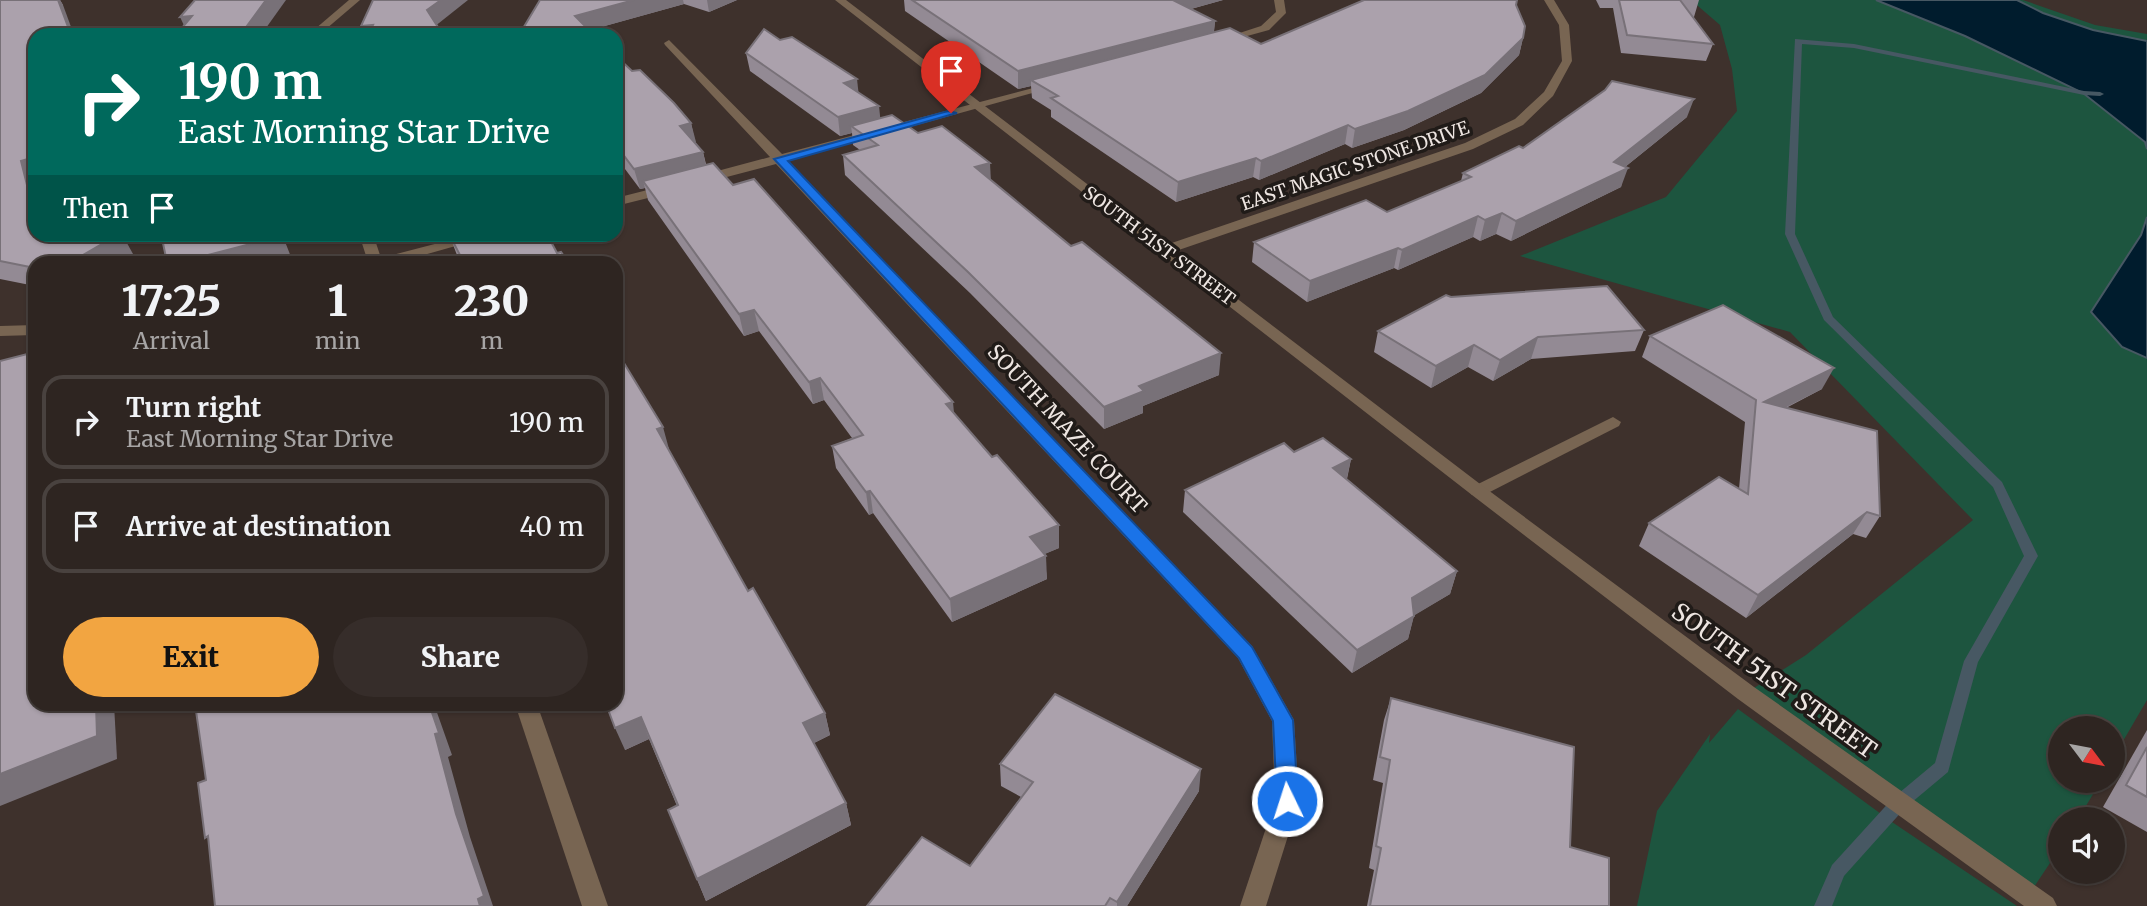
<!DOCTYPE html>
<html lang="en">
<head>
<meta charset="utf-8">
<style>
	body { margin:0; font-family:Merriweather,serif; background:#362d2a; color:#f1f3f6; height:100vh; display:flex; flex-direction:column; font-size:26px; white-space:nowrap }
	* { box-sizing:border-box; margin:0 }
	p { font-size:23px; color:#a7a5a5 }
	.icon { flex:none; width:38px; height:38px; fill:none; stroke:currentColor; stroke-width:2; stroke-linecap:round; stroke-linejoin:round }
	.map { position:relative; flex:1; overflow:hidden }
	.side { position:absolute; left:28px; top:256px; width:595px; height:455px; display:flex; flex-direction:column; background:#2e2521; border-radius:21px; box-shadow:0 2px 5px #0004,0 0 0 2px #49423f }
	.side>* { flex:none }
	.banner { position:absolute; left:28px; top:28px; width:595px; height:214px; border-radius:21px; box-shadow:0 2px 5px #0004,0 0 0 2px #49423f; background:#00695c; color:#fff; overflow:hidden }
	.needle { width:46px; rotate:122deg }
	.tools { position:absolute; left:2048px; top:716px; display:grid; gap:14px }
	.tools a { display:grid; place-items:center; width:77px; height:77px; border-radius:50%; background:#2e2521; box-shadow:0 2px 5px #0004,0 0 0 2px #49423f; font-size:35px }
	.pin { position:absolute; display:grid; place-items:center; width:60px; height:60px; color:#fff; margin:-72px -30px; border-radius:50% 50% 50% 0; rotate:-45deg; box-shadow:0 0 7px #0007 }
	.pin .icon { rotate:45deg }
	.me { position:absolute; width:77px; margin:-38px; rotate:356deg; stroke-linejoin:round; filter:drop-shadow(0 0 5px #0008) }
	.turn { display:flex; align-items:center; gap:24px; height:147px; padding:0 35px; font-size:32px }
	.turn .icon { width:91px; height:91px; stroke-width:2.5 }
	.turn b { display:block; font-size:49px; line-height:60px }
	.then { display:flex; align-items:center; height:66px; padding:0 35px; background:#0003; gap:14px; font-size:26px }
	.eta { display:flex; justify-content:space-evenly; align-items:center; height:119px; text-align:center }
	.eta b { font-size:42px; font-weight:800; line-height:49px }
	.action { display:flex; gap:14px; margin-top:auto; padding:14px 35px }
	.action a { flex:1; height:80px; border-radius:42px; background:#f2a541; color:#111; font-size:28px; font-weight:800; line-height:80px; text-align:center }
	.action a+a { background:#362d2a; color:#f1f3f6 }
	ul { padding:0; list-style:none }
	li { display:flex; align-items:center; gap:21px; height:94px; margin:0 14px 10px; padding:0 21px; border:4px solid #49423f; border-radius:21px }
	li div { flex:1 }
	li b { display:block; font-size:26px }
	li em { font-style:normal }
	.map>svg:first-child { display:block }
</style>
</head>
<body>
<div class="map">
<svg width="2147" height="906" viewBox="0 0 2147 906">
	<rect width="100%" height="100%" fill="#3e312c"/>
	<g fill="#1d553f">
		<polygon points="1691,0 2023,0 2095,25 2147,34 2147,700 2112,760 2112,728 2060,728 2060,780 2101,781 2078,819 2060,819 2060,848 2028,896 1746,693 1806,655 1973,520 1790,332 1520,256 1666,197 1737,111 1732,69 1720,25"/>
		<polygon points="1738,709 1892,822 2017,906 1637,906 1657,811 1710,734 1709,743"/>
	</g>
	<g fill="#001c2d" stroke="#475863" stroke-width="2">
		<polygon points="1876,0 2017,0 2043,13 2093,30 2147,41 2147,149 2145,142 2083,93 1965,36"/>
		<polygon points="2147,217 2147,358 2122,347 2091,312 2141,235"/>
	</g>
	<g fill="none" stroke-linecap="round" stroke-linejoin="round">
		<polygon fill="#475863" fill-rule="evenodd" points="1795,39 1854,44 2084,91 2100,92 2104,94 2100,96 2084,95 1854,48 1802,44 1795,234 1833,317 2002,482 2038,556 1978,662 1948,772 1905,808 1844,876 1832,906 1814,906 1832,865 1893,798 1935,763 1964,661 2024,556 1993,487 1824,320 1785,234"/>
		<g fill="#786552" fill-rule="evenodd">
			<polygon points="349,0 360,0 319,35 308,35"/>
			<polygon points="1274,0 1284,0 1286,13 1269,30 1218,44 1218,40 1261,26 1276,12"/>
			<polygon points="1544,0 1554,0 1569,25 1572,61 1553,96 1523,125 1473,149 1170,253 1160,253 1158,250 1160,247 1465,143 1515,119 1544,92 1562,61 1559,25"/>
			<polygon points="669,40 782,154 1052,83 1058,86 787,161 1252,646 1294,720 1299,801 1266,906 1240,906 1275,801 1272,721 1238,658 776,164 700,184 695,183 695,177 770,157 665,45 664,43"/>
			<polygon points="667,185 674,189 672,192 616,206 616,198"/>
			<polygon points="359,234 373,234 381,258 473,234 498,234 399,262 368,262"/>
			<polygon points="35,325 35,335 0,336 0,326"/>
			<polygon points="1613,417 1621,422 1619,426 1484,495 1472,495 1469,491 1472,487"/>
			<polygon points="515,704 537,704 608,906 582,906"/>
		</g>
		<polygon fill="#786552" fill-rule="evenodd" points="835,0 846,0 1484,487 1754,687 2053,898 2057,906 2024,906 1738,699 1472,495"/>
	</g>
	<g fill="#938a94">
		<polygon points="0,0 60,0 63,5 35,35 33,180 35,187 35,234 133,254 119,262 35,262 35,286 0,279"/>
		<polygon points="540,0 737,0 709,12 684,4 590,30"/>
		<polygon points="904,0 1223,0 1191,9 1215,21 1214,32 1261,44 1516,5 1523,38 1519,55 1481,93 1404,130 1352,148 1345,144 1259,180 1253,177 1176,202 1051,117 1051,110 1032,98 1031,86 1018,89 905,11"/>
		<polygon points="1596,0 1699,0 1694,17 1693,17 1713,44 1706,61 1621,53 1613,8 1600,8"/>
		<polygon points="746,53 859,93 880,118 991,180 1219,375 1143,406 1143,413 1104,429 970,293 845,175 843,155 860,150 853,145 852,133 840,136 750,71"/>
		<polygon points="616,56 632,71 691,123 695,142 703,152 706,164 733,185 954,414 1059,548 1044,554 1047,579 952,622 873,513 869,515 836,468 832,446 852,438 824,400 813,404 759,331 744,336 648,200 645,188 640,189 616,157"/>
		<polygon points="1687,117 1625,167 1621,187 1511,241 1496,234 1480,241 1473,237 1398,270 1394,268 1307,302 1252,262 1254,242 1387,212 1461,181 1463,173 1523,148"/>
		<polygon points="447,234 547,234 557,253 568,262 457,255 450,237 448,238"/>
		<polygon points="1451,297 1644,330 1635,351 1531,359 1493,381 1468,367 1431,388 1374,352 1378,331"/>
		<polygon points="1650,336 1822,389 1786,408 1880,516 1866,538 1853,534 1746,618 1639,546 1649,523 1739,489 1745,422 1642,357"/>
		<polygon points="616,350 669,449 668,450 748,591 825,713 830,735 814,743 846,803 851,825 706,901 668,810 677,806 649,739 625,750"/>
		<polygon points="1294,452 1351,459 1347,479 1457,571 1450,594 1414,615 1408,639 1352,673 1183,512 1185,490"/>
		<polygon points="1391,698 1570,847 1609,906 1367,906 1374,870 1369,868 1383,783 1373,780 1384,720"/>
		<polygon points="2147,730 2147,832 2103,807"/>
		<polygon points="1000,764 1199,791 1127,906 867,906 970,866 1021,797 1001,786"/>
	</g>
	<g fill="#787178">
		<polygon points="58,0 60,0 63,5 74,35 71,35"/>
		<polygon points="266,0 286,0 261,35 242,35 244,30"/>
		<polygon points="441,0 468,0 434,27 427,10"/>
		<polygon points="634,0 683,0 684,4 580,33 575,16"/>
		<polygon points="707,0 737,0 709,12"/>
		<polygon points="1170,0 1223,0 1169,15"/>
		<polygon points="192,16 188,34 180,17"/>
		<polygon points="1215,21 1213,38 1031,80 1031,86 1018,89 1018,71"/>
		<polygon points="373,25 377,35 364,35 361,26"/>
		<polygon points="1523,38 1519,55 1481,93 1404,130 1352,148 1355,129"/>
		<polygon points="857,79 859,97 844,83"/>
		<polygon points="1694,99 1687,117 1620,171 1628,168 1621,187 1511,241 1516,221 1614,162"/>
		<polygon points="879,106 881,125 851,126 852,133 840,136 838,117"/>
		<polygon points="691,123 696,142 685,145 680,126"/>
		<polygon points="1348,125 1345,144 1259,180 1261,161"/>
		<polygon points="703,152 707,171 643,181 645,188 640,189 634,169"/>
		<polygon points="35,157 35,180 33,180 35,187 35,217 21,161"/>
		<polygon points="1256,158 1253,177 1176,202 1178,182"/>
		<polygon points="990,163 991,182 975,167"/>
		<polygon points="1502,213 1496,234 1480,241 1485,220"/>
		<polygon points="1478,216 1473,237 1398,270 1402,250"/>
		<polygon points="119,234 122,234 133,254 119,262 71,262"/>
		<polygon points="280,234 287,234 288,238 284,239 291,257 269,262 181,262"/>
		<polygon points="1398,248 1394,268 1307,302 1310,281"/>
		<polygon points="754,310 759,331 744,336 739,314"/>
		<polygon points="1538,337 1531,359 1493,381 1500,360"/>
		<polygon points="1474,345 1468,367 1431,388 1436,366"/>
		<polygon points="1221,353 1219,375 1143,406 1143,413 1104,429 1104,407 1139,386"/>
		<polygon points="1834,368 1822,389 1753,424 1764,402"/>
		<polygon points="820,378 824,400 813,404 809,382"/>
		<polygon points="953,402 955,424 946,404"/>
		<polygon points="663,427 669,449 663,451 657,429"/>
		<polygon points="1351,459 1346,482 1333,468"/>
		<polygon points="870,491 873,513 869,515 866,492"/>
		<polygon points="1867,512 1853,534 1746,618 1758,595"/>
		<polygon points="1059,525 1059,548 1031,560 1030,537"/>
		<polygon points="1046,556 1047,579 952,622 950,599"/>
		<polygon points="1457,571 1450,594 1405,621 1412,598"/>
		<polygon points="1414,616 1408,639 1352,673 1357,650"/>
		<polygon points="96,704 114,704 117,759 0,806 0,774"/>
		<polygon points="429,704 434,704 452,755 448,757 470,837 493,906 480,906 435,734"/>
		<polygon points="825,713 830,735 808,746 803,723"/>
		<polygon points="641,717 649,739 625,750 615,728"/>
		<polygon points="1201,769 1199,791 1127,906 1117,906 1117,902"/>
		<polygon points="846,803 851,825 706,901 697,879"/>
	</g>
	<g fill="#aba1ac" stroke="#787178" stroke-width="2">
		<polygon points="0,0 58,0 71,35 35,35 35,86 33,86 35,91 35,157 21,161 35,217 35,234 119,234 71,262 35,262 35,268 0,261"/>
		<polygon points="195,0 266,0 244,30 242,35 176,35 192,16 180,17"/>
		<polygon points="373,0 441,0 427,10 443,35 368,35 373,25 361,26"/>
		<polygon points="540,0 634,0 575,16 594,35 519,35"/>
		<polygon points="912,0 1173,0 1215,21 1018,71"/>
		<polygon points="1364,0 1517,0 1516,5 1525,26 1523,38 1485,75 1408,111 1355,129 1348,125 1261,161 1256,158 1178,182 1051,98 1058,96 1031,80 1230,28 1261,44"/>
		<polygon points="1619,0 1680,0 1713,44 1627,35"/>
		<polygon points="764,29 780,40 792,37 857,79 844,83 879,106 838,117 746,53"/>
		<polygon points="616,56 632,71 640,70 674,103 691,123 680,126 703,152 634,169 616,145"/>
		<polygon points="1612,81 1694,99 1614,162 1628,168 1516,221 1502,213 1485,220 1478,216 1402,250 1398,248 1310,281 1254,242 1366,200 1387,212 1471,177 1463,173 1519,146 1523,148 1605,90"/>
		<polygon points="892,115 918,133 942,126 990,163 975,167 1071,246 1082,242 1221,353 1139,386 1144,391 1104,407 968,272 843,155 878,145 851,126"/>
		<polygon points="713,163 733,185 754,179 953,402 946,404 992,457 997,455 1059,525 1030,537 1046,556 950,599 870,491 866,492 832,446 863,435 820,378 809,382 754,310 739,314 643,181"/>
		<polygon points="161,234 280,234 281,236 181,262 167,262"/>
		<polygon points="449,234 547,234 557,253 561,252 568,262 439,262 438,261 460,255"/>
		<polygon points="1607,286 1644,330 1538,337 1500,360 1474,345 1436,366 1378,331 1446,295 1451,297"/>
		<polygon points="1723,305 1834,368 1764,402 1877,431 1880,516 1867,512 1758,595 1649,523 1719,477 1748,494 1756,400 1650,336"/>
		<polygon points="616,350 663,427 657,429 748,591 753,588 825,713 803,723 846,803 697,879 668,810 678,805 641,717 615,728 606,704 616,704"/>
		<polygon points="35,352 35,704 96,704 97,736 0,774 0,361"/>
		<polygon points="1323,438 1351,459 1333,468 1457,571 1412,598 1414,616 1357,650 1185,490 1284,443 1294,452"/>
		<polygon points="1055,694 1201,769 1117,902 1110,898 1105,906 867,906 922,837 970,866 1033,782 1000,764"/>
		<polygon points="1391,698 1574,747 1570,847 1609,858 1609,906 1370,906 1381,848 1376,846 1390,760 1380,757"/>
		<polygon points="195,704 429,704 439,733 435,734 456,814 484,896 478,899 480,906 215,906 208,836 205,838 198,783 206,780"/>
		<polygon points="2147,747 2147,797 2126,785"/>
	</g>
	<polygon fill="#1a73e8" stroke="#114b97" stroke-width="2" points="948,111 957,113 788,161 1252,647 1293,720 1298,801 1295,808 1287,810 1280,808 1277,801 1273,721 1239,658 774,159"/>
	<g text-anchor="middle" stroke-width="7" stroke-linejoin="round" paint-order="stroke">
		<g font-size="18" fill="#ede5e1" stroke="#201b18">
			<text transform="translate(1355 166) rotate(-19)" y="6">EAST MAGIC STONE DRIVE</text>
			<text transform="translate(1159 246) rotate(37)" y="6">SOUTH 51ST STREET</text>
		</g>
		<g font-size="21" fill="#ede5e1" stroke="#201b18">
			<text transform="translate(1067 429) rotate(47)" y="7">SOUTH MAZE COURT</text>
		</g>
		<g font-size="24" fill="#ede5e1" stroke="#201b18">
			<text transform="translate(1774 681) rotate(36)" y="8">SOUTH 51ST STREET</text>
		</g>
	</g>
</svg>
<div class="tools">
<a><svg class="needle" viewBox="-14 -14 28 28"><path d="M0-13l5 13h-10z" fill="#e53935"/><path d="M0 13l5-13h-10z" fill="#a7a5a5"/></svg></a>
<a><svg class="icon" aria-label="sound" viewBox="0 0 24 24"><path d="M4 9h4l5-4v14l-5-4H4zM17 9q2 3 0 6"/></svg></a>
</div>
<div class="pin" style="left:951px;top:113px;background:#d93025"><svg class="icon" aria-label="arrive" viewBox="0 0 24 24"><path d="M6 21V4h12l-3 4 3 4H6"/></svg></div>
<svg class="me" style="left:1287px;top:801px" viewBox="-20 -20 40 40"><circle r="17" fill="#1a73e8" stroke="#fff" stroke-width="3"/><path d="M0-11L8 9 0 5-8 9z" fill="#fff"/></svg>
<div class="banner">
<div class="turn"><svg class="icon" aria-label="right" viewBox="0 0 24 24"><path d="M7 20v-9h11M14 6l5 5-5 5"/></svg><div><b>190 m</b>East Morning Star Drive</div></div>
<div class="then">Then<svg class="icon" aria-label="arrive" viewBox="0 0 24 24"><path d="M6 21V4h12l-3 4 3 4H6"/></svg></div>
</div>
<section class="side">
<div class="eta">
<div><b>17:25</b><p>Arrival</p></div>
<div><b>1</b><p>min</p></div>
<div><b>230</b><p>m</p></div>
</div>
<ul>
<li><svg class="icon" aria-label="right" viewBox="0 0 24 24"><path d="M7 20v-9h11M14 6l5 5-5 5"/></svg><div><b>Turn right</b><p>East Morning Star Drive</p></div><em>190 m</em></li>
<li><svg class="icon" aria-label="arrive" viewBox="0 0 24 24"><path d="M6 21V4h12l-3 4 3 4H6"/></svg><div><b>Arrive at destination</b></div><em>40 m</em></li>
</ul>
<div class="action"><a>Exit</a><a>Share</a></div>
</section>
</div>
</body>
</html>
